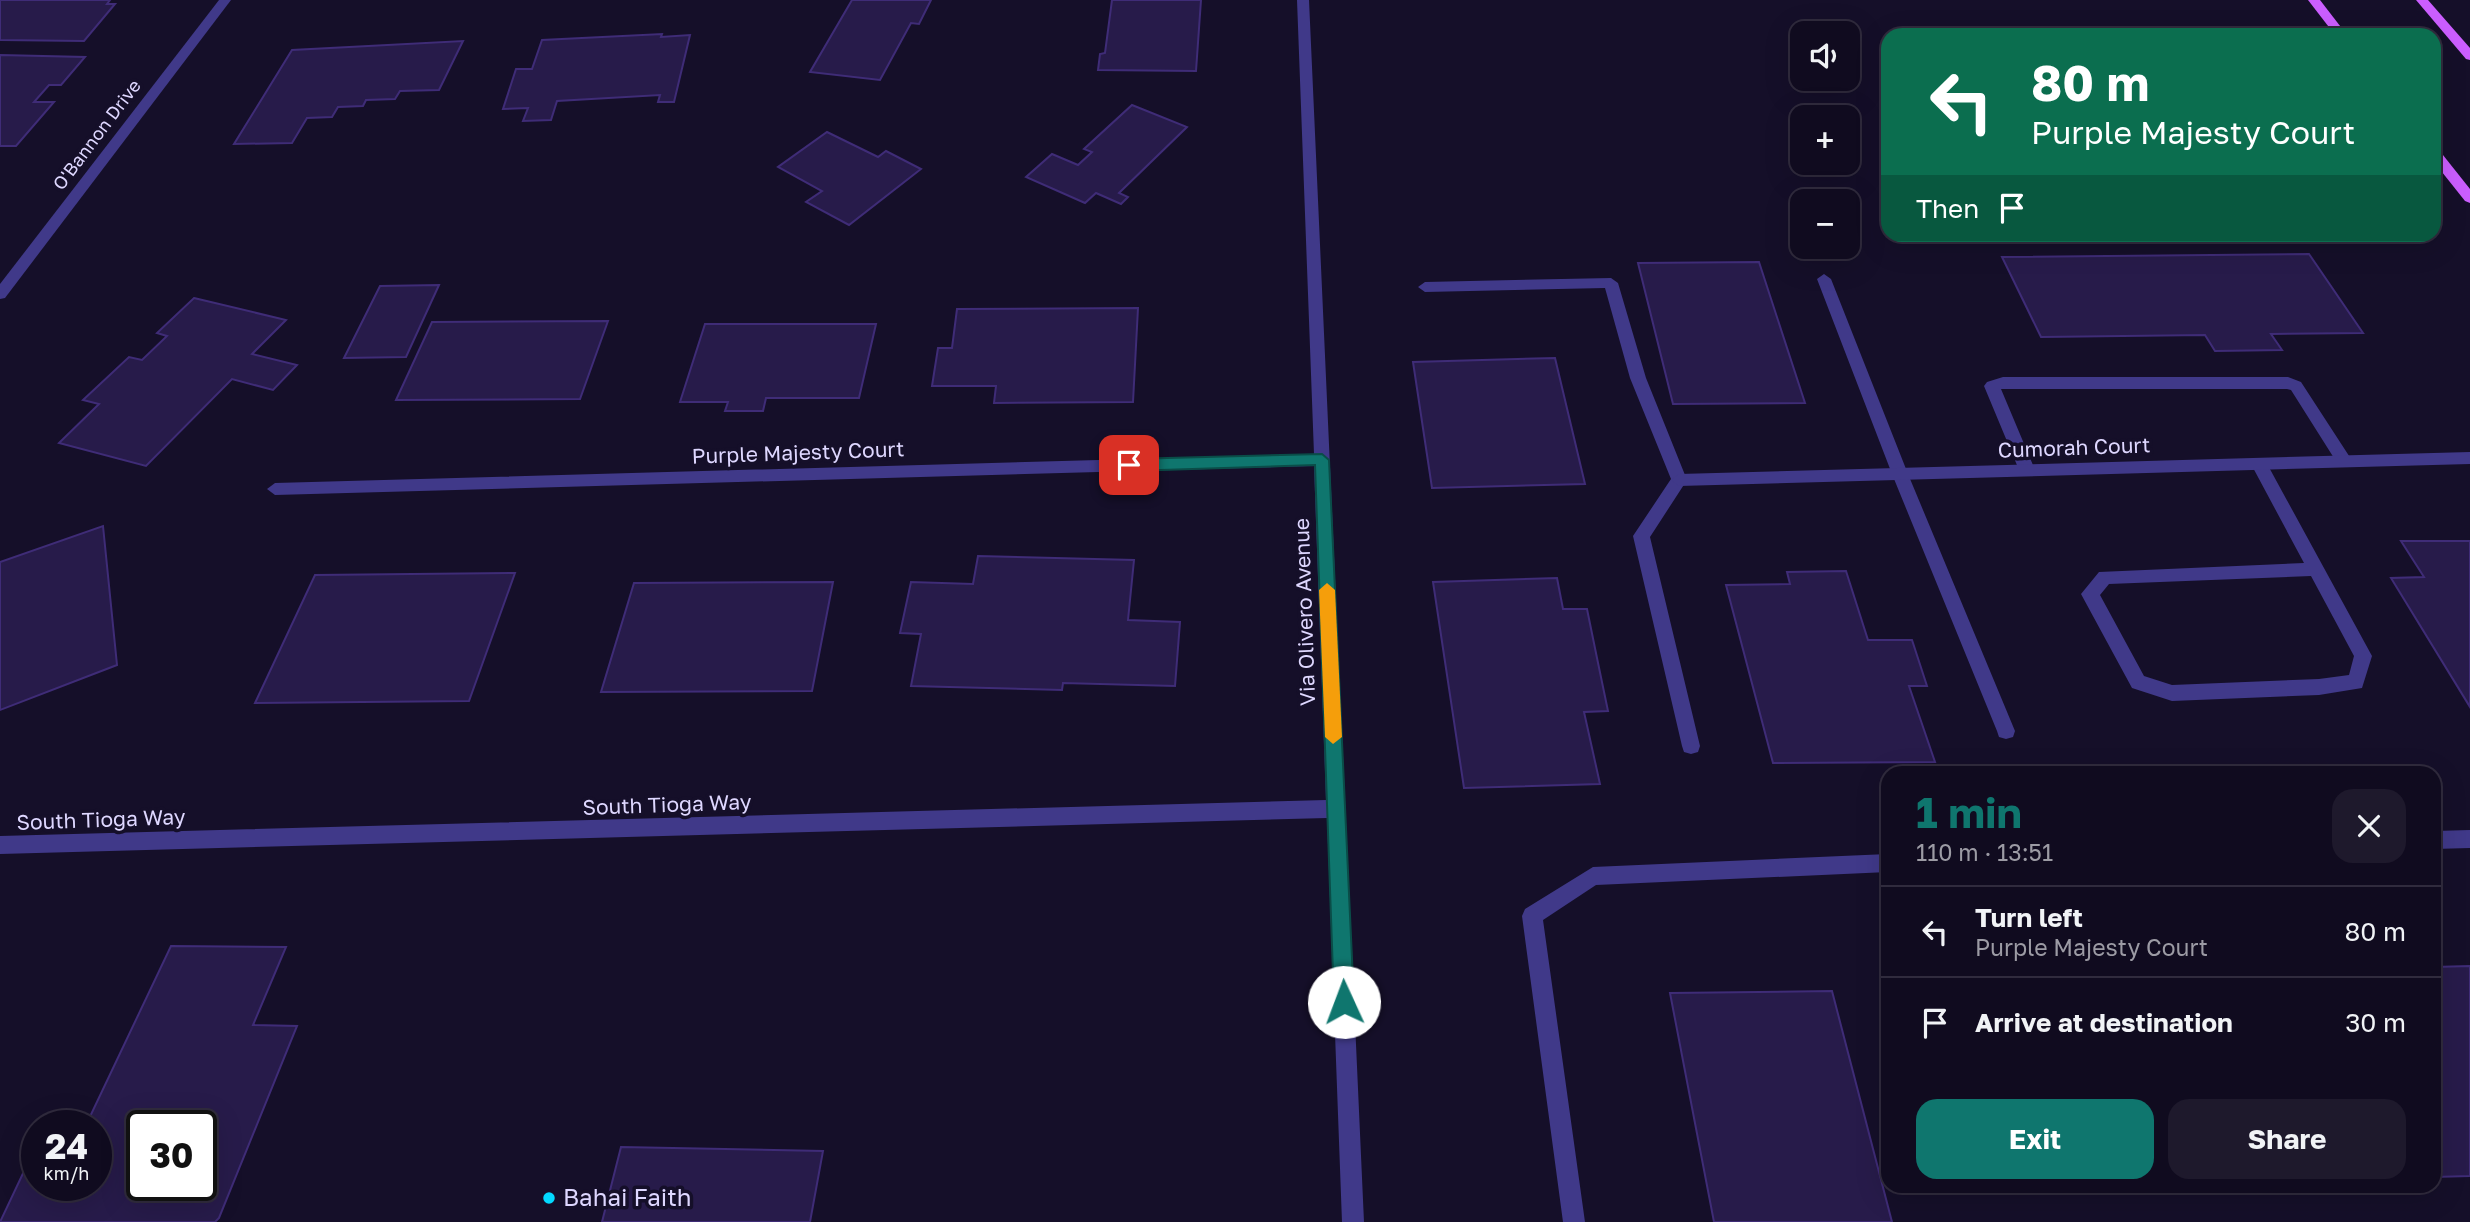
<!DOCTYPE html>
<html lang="en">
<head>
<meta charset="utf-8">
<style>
	body { margin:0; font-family:"Golos Text",sans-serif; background:#1e192c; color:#f1f3f6; height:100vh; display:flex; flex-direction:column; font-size:26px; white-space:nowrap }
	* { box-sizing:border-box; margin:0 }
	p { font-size:23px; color:#9c9ba4 }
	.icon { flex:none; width:38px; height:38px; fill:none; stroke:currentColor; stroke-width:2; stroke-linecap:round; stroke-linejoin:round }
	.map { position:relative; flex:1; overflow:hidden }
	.sheet { position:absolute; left:1881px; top:766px; width:560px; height:427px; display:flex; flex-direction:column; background:#100b1f; border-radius:21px; box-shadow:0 7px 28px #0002,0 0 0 2px #302b3d }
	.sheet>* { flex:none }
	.guide { position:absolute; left:1881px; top:28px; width:560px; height:214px; border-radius:21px; box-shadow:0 7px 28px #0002,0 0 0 2px #302b3d; background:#0b6e4f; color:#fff; overflow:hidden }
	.fabs { position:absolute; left:1790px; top:21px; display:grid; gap:14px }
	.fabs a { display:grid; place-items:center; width:70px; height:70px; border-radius:14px; background:#100b1f; box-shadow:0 7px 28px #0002,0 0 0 2px #302b3d; font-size:35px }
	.speed { position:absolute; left:21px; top:1110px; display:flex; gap:14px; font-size:35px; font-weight:700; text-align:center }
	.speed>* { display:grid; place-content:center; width:91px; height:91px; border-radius:50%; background:#100b1f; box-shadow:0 7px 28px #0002,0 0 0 2px #302b3d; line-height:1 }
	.speed small { font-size:18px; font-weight:400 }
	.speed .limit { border:4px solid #111; border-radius:10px; background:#fff; color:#111 }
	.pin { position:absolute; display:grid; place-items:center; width:60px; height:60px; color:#fff; margin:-30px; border-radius:14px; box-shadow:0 4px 10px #0006 }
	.me { position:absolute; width:77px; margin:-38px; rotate:358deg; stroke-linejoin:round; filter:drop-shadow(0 0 5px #0008) }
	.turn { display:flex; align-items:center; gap:24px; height:147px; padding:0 35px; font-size:32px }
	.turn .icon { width:91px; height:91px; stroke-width:2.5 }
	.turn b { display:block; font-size:49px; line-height:60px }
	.then { display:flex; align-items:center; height:66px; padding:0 35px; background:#0003; gap:14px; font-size:26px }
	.round { display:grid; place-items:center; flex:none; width:74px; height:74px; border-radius:21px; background:#1e192c }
	.head { display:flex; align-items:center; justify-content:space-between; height:119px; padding:0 35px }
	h1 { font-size:42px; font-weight:700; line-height:52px; color:#0f766e }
	.primary-button { display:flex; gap:14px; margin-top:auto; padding:14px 35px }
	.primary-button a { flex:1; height:80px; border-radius:21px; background:#0f766e; color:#fff; font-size:28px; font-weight:700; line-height:80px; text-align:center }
	.primary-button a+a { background:#1e192c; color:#f1f3f6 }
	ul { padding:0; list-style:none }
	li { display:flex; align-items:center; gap:21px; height:91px; padding:0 35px; border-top:2px solid #302b3d }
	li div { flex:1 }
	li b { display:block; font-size:26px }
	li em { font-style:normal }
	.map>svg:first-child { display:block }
</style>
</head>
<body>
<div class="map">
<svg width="2470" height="1222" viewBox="0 0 2470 1222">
	<rect width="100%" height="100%" fill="#150f29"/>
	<g fill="#271b4a" stroke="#3f2c77" stroke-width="2" fill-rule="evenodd">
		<polygon points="0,0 110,0 107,4 115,4 84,41 0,40"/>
		<polygon points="852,0 931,0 919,24 911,23 880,80 810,72"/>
		<polygon points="1112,0 1201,0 1196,71 1098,70 1100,54 1105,53"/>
		<polygon points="662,34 661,37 690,35 674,102 658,102 660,95 557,101 551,120 523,121 528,108 503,109 516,69 532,69 542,40"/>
		<polygon points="463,41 439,90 400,91 395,99 366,100 363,106 338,107 332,117 307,118 292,143 234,144 292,50"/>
		<polygon points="0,55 85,57 61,85 49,85 34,102 54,102 16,146 0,146"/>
		<polygon points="1132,105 1187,127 1119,193 1128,197 1121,204 1096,193 1085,203 1026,177 1052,154 1078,165 1092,152 1084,149"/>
		<polygon points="827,132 878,157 886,151 921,169 849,225 806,202 822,191 778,167"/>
		<polygon points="2309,254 2363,333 2271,334 2282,350 2215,351 2205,335 2041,337 2002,257"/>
		<polygon points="1759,262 1805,403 1673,404 1638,263"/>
		<polygon points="439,285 406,357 344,358 380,286"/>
		<polygon points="194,298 286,320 252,354 297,365 273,390 232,379 146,466 59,443 99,404 83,400 129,357 142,360 167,336 157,333"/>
		<polygon points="1138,308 1133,402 994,403 996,386 932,386 938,348 952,348 957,309"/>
		<polygon points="608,321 580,399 396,400 432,322"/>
		<polygon points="705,324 876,324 859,398 766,398 763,411 725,411 728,402 680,402"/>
		<polygon points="1555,358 1585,484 1432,488 1413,362"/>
		<polygon points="103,526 117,665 0,710 0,562"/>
		<polygon points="2401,541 2470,541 2470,707 2391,578 2424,577"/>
		<polygon points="978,556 1134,560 1128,620 1180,622 1175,686 1063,683 1062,690 911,686 921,634 900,633 911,582 973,584"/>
		<polygon points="1846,571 1868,640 1912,640 1927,686 1909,686 1935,762 1773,763 1726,585 1790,584 1787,572"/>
		<polygon points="515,573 469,701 255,703 315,575"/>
		<polygon points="1557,578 1563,609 1587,609 1597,658 1608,711 1584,712 1600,784 1464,788 1433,582"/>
		<polygon points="833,582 812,691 601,692 634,583"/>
		<path d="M171,946L286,947L253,1025L297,1026L219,1218L215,1222H0L26,1167H37V1185H96V1125H86ZM142,1125H201V1185H142Z"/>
		<polygon points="2470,966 2470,1176 2434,1177 2434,967"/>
		<polygon points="1832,991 1892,1222 1714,1222 1670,993"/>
		<polygon points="621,1147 823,1151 810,1222 602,1222"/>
	</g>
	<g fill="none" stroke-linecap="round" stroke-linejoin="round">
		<g fill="#403989" fill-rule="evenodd">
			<polygon points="1824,274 1831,279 1908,474 2015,731 2013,737 2006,739 1999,737 1997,731 1892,474 1817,279"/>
			<polygon points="1611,278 1618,283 1646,378 1687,480 1650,537 1700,746 1698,752 1691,754 1684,752 1682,746 1633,536 1671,479 1630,378 1605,288 1425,292 1418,287 1425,282"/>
			<polygon points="2003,377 2288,377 2301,382 2353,462 2351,466 2339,466 2291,390 2287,389 2001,389 2035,470 2027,476 2019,470 1984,386 1987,382"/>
			<path d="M2259,458L2265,460L2372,656L2362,688L2319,695L2172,701L2132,688L2081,594L2099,572L2304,563L2251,464ZM2311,576L2354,656L2349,675L2319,679L2172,685L2144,676L2100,595L2109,584Z"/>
			<polygon points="2470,830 2470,848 2434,849 2434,831"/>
			<polygon points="1888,854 1888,872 1596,885 1543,920 1585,1222 1563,1222 1522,916 1525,909 1593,867"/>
		</g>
		<g fill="#403989" fill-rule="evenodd">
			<polygon points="219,0 231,0 5,298 0,299 0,284"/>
			<polygon points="1297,0 1309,0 1364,1222 1342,1222 1327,818 0,854 0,836 1326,800 1314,466 275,495 267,489 275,483 1314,454"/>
			<polygon points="2470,452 2470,464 1679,486 1671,480 1679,474"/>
		</g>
		<g fill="#cb5eff" fill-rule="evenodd">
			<polygon points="2308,0 2320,0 2347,35 2335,35"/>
			<polygon points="2416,0 2428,0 2470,48 2470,60 2466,59"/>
			<polygon points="2434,149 2439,150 2470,189 2470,203 2465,201 2434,162"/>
		</g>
	</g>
	<polygon fill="#0f766e" stroke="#0a4d48" stroke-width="2" points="1322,454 1329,460 1354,1002 1351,1009 1344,1011 1337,1009 1334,1002 1315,465 1129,471 1122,465 1129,459"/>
	<polygon fill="#f59e0b" points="1327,583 1335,590 1342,737 1333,744 1325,737 1319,590"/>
	<circle fill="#03d9ff" stroke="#150f29" stroke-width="2.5" cx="549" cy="1198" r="7"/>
	<g text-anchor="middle" stroke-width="7" stroke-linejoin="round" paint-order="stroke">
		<g font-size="18" fill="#ded7ff" stroke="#150f29">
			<text transform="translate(97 135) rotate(-53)" y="6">O'Bannon Drive</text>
		</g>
		<g font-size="21" fill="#ded7ff" stroke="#150f29">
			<text transform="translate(2074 448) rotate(-2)" y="7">Cumorah Court</text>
			<text transform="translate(798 453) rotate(-2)" y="7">Purple Majesty Court</text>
			<text transform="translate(1305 612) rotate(-92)" y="7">Via Olivero Avenue</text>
			<text transform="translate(667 805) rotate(-2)" y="7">South Tioga Way</text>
			<text transform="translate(101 820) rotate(-2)" y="7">South Tioga Way</text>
		</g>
		<g font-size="24" fill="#ded7ff" stroke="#150f29" text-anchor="start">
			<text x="563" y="1206">Bahai Faith</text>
		</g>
	</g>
</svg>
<div class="fabs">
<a><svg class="icon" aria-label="sound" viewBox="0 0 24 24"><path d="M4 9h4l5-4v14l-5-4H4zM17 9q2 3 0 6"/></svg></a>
<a>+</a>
<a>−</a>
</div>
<div class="speed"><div>24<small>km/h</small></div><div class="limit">30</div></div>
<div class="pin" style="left:1129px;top:465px;background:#d93025"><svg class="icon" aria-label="arrive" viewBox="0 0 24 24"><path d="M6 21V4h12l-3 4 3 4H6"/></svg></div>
<svg class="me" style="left:1344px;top:1002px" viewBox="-20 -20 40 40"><circle r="19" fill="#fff"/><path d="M0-13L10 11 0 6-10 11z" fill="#0f766e"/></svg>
<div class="guide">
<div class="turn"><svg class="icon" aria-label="left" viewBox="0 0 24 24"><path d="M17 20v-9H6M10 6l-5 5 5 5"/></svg><div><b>80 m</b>Purple Majesty Court</div></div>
<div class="then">Then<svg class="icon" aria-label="arrive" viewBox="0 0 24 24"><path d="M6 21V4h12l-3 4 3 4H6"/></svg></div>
</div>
<section class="sheet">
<div class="head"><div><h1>1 min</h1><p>110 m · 13:51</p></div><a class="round"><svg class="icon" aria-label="close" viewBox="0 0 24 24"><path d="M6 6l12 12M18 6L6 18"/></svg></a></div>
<ul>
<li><svg class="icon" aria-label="left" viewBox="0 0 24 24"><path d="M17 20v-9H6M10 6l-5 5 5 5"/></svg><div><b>Turn left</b><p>Purple Majesty Court</p></div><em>80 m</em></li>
<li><svg class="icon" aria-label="arrive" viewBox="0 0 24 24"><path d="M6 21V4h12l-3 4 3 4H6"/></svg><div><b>Arrive at destination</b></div><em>30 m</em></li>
</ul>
<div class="primary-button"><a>Exit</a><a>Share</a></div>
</section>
</div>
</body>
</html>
